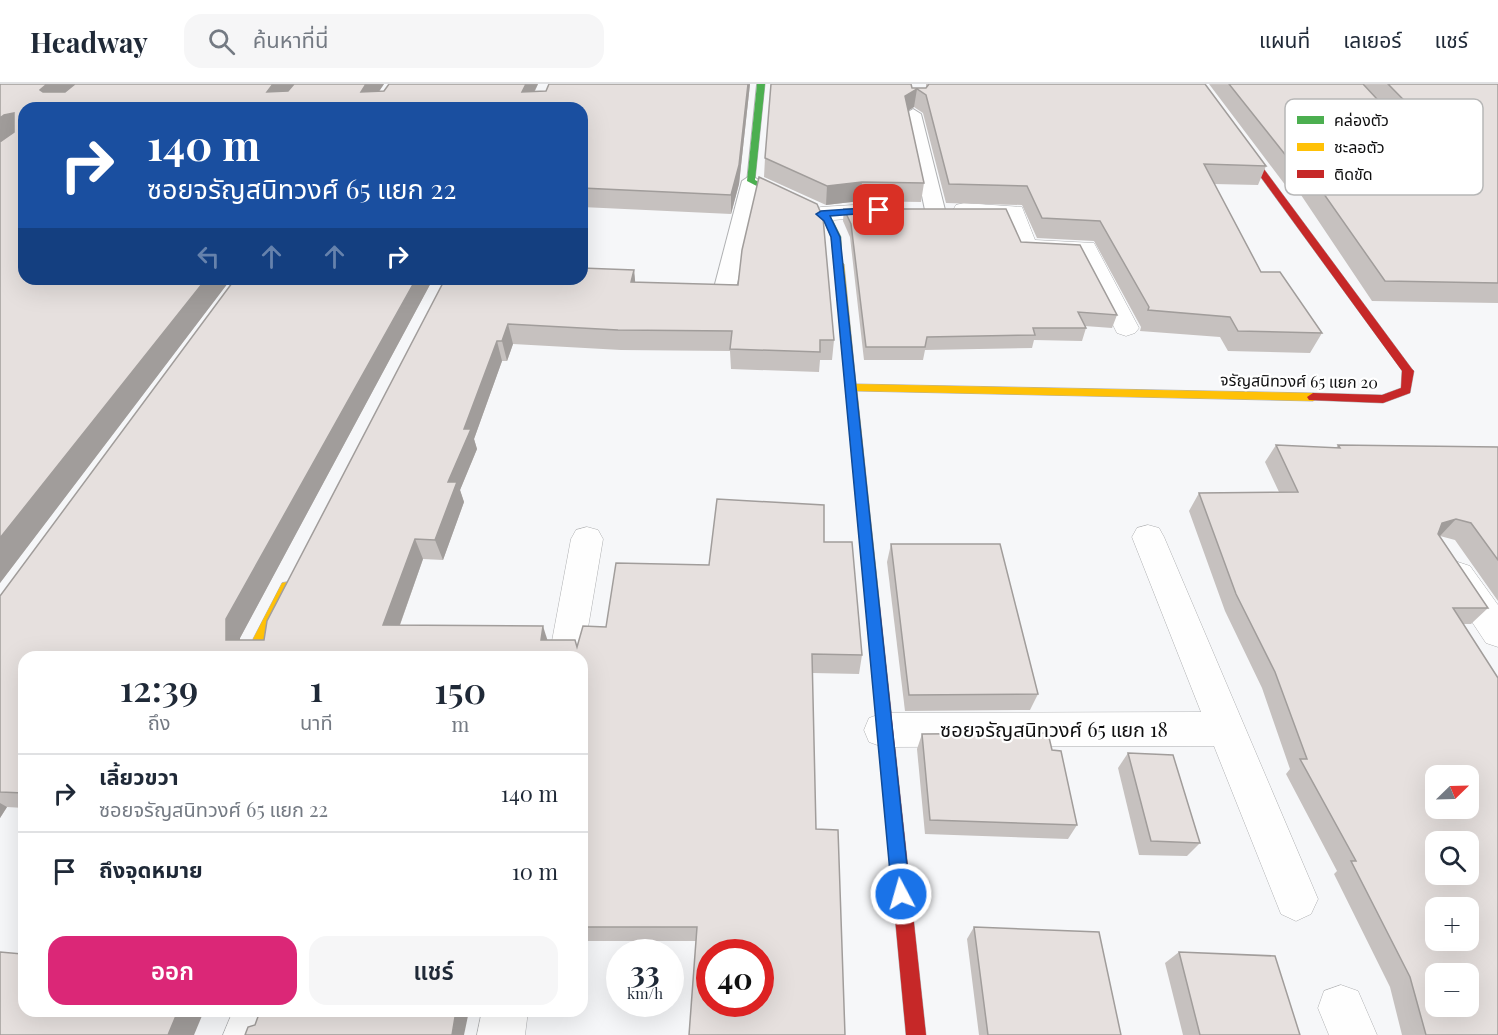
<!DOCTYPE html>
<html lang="th">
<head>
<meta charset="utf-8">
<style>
	body { margin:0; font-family:"Playfair Display","Noto Sans Thai",serif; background:#f6f6f7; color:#1f2937; height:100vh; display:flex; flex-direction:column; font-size:22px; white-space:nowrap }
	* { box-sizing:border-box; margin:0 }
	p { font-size:20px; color:#747a83 }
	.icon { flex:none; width:33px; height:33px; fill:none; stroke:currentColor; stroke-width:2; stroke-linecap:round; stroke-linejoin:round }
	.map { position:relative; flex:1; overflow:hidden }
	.drawer { position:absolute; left:18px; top:567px; width:570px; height:366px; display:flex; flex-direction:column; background:#fff; border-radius:18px; box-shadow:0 6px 24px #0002 }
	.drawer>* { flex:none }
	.hud { position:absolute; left:18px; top:18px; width:570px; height:183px; border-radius:18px; box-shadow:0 6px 24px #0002; background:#1a4fa0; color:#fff; overflow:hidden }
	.needle { width:39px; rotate:67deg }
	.controls { position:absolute; left:1425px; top:681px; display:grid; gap:12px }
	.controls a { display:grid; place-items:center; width:54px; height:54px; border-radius:12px; background:#fff; box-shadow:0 6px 24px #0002; font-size:30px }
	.speed { position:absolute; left:606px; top:855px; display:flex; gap:12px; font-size:30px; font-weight:700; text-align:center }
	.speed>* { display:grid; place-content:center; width:78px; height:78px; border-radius:50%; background:#fff; box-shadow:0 6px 24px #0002; line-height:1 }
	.speed small { font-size:15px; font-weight:400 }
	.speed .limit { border:9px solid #d22; background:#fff; color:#111 }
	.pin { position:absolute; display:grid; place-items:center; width:51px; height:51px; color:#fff; margin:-26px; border-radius:12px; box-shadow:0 3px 9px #0006 }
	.me { position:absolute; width:66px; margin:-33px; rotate:354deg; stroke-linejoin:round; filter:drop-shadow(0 0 4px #0008) }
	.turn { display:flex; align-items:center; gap:21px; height:126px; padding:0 30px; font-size:27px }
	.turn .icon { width:78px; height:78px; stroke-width:2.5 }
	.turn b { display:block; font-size:42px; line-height:51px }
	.lanes { display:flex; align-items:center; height:57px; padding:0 30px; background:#0003; justify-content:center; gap:30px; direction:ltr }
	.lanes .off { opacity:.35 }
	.eta { display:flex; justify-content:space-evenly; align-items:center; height:102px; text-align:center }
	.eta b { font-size:36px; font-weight:600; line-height:42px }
	.primary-button { display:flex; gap:12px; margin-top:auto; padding:12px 30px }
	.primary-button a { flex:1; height:69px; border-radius:18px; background:#db2777; color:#fff; font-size:24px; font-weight:600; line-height:69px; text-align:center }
	.primary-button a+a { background:#f6f6f7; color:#1f2937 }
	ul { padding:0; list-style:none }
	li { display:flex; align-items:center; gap:18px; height:78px; padding:0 30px; border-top:2px solid #e0e1e3 }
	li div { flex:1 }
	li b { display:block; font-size:22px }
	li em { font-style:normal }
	header { display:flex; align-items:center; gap:36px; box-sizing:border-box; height:84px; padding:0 30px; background:#fff; border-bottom:2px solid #e0e1e3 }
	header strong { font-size:28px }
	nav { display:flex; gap:33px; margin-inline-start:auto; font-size:21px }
	.search { width:420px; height:54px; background:#f6f6f7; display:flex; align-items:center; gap:15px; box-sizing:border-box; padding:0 21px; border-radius:18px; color:#747a83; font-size:22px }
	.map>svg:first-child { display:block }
</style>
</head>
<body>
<header>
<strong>Headway</strong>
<div class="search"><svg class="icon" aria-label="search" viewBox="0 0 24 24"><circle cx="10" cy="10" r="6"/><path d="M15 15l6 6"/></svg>ค้นหาที่นี่</div>
<nav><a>แผนที่</a><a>เลเยอร์</a><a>แชร์</a></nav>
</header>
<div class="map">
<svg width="1498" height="951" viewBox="0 0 1498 951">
	<rect width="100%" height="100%" fill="#f6f7f9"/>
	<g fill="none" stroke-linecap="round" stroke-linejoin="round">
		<g stroke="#afb0b2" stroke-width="2">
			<g id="lane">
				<polygon points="913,25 921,30 945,126 935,132 925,126 905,30"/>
				<polygon points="751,91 760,97 737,200 733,204 719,204 715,200 742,97"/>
			</g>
		</g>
		<g stroke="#afb0b2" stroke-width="1">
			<g id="street">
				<polygon points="888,119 896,121 899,126 896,131 821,137 813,135 810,130 813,125 821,123"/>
				<polygon points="964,119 1022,123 1035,156 1094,159 1139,244 1135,249 1126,252 1117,249 1078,171 1018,168 1005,134 956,131 953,126 956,121"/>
				<polygon points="1148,441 1159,444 1164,453 1318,815 1311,830 1296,837 1281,830 1214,662 883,663 869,658 864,646 869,634 883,629 1201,628 1132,453 1137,444"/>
				<polygon points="587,443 598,446 603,455 582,579 582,573 549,573 571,455 576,446"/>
				<polygon points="1458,478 1470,482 1498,521 1498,563 1486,559 1441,491 1446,482"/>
				<polygon points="1341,901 1358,907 1377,951 1329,951 1318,924 1324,907"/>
				<polygon points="233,927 279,927 271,951 223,951"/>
				<polygon points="482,927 528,927 525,951 477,951"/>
			</g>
		</g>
		<g stroke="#afb0b2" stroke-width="1">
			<polygon id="fast" points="757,0 765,0 755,96 831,133 841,153 842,182 834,180 831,153 824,137 747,97"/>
		</g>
		<g stroke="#afb0b2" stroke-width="1">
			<g id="slow">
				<polygon points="839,177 844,180 856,300 1313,309 1319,313 1313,317 857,307 880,524 878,528 868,528 866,524 834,180"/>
				<polygon points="287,498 292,499 294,503 267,555 267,573 253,573 253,555 282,499"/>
			</g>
		</g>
		<g stroke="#afb0b2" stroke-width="1">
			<g id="jam">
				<polygon points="1193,0 1201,0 1412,285 1414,287 1410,309 1383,319 1309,316 1307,313 1313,309 1382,311 1401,304 1402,287"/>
				<polygon points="873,518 878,520 880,524 926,951 906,951 866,524 868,520"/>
			</g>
		</g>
		<use href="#lane" fill="#fefefe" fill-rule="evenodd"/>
		<use href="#street" fill="#fefefe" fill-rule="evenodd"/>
		<use href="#fast" fill="#4caf50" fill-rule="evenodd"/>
		<use href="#slow" fill="#ffc107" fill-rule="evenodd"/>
		<use href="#jam" fill="#c62828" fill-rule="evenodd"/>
	</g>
	<g fill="#c6c1bf">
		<polygon points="0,0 384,0 379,7 384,7 389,0 538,0 535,7 546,7 549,0 750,0 739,100 731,130 582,123 582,24 24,24 24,195 231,195 0,499"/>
		<polygon points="926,0 1205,0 1266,82 1258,101 1214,100 1261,188 1322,249 1310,269 1228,267 1220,253 1140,247 1141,243 1094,157 1037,154 1022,121 946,119 923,29 914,23 908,27 924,99 921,118 860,117 826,121 764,93 765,74 912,4 926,4"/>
		<polygon points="1209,0 1498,0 1498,219 1372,217 1295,102 1286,102"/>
		<polygon points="844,125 1021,158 1117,231 1112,244 1085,242 1086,244 1082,257 1034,256 1032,264 925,266 923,276 864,276 850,153 843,137"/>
		<polygon points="634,186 635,198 834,256 832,276 820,276 819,288 731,285 730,267 621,266 513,260 507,277 502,277 474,355 477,365 460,406 464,418 443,476 423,475 400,541 547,556 577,563 606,543 709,481 824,458 862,571 859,590 813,589 696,857 582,857 582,573 24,573 24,724 7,723 0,734 0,512 235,195 433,195 240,554 240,556 264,556 445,195"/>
		<polygon points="1276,361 1336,364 1338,361 1498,363 1498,517 1455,456 1440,452 1488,524 1471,540 1464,540 1498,951 1402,951 1390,903 1334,790 1337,787 1286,690 1290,685 1262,604 1225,527 1189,427 1199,409 1279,408 1265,378"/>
		<polygon points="891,460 1038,610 1030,626 905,627 887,478"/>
		<polygon points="922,650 1052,666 1077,741 1068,755 925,750 917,665"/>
		<polygon points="1128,669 1200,759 1187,772 1139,771 1118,684"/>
		<polygon points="974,843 1121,951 979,951 967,855"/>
		<polygon points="1179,868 1300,951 1183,951 1165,879"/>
	</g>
	<g fill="#a19d9b">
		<polygon points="47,0 79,0 51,24 40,6"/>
		<polygon points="273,0 294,0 276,24 267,8"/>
		<polygon points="366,0 384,0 368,24 361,8"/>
		<polygon points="526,0 538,0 526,24 522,8"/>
		<polygon points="748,0 750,0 739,100 731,130 731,111"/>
		<polygon points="917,5 914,23 903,30 905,12"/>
		<polygon points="14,29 24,45 0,61 0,34 4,31"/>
		<polygon points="862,98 860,117 826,121 827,102"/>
		<polygon points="634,186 636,206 631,198"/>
		<polygon points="206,195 231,195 0,499 0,454"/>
		<polygon points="416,195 433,195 240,554 240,573 226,556 226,535"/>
		<polygon points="508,240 513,260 507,277 502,257"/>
		<polygon points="497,257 502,277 474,355 477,365 460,406 464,418 443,476 435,456 448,398 464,345"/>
		<polygon points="1456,435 1440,452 1427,456 1442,439"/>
		<polygon points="415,455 423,475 393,560 383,541"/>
		<polygon points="543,542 549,561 541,556"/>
		<polygon points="0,719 7,723 0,734"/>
		<polygon points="178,927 204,927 194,951 168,951"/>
		<polygon points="456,927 469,927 464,951 452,951"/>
	</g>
	<g fill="#e6e0de" stroke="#a19d9b" stroke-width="1.5" fill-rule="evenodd">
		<polygon points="0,0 47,0 40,6 43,8 65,8 75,0 273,0 267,8 288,7 294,0 366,0 361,8 384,7 389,0 526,0 522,8 546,7 549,0 748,0 739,81 731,111 582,104 582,24 24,24 24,195 206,195 0,454 0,58 14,48 14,29 4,31 0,34"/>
		<polygon points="771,0 911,0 912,4 926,4 929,0 1205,0 1266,82 1204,80 1261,188 1280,188 1322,249 1238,247 1230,233 1148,226 1149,223 1100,137 1042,134 1027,102 949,100 926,11 917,5 905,12 924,99 862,98 827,102 765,74"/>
		<polygon points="1229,0 1363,0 1430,72 1448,71 1452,66 1448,61 1388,0 1498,0 1498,199 1385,197 1305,83 1295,83"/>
		<path d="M759,93L817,120L823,134L834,256H820V268L730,265L732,247L618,246L508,240L502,257H497L464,345H471L448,398H457L435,456L415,455L383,541L543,542L541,556H575L577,563L583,542L606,543L616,479L709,481L717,415L824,421V458H852L862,571L812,570L816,745L838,746L845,951H689L697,843H582V573H24V709L0,708V512L235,195H416L226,535V556H264L267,537L445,195H582V184L634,186L631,198L738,201L742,166ZM710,868H760V920H710Z"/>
		<polygon points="844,125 1006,125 1021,158 1080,161 1117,231 1078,228 1086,244 1033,244 1035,251 927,253 925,263 866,263 851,140"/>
		<path d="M1276,361L1340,364L1338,361L1498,363V476L1471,439L1456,435L1442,439L1438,450L1488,524H1453L1498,594V951H1426L1410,893L1351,777H1356L1300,675H1307L1275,588L1236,510L1199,409L1298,408ZM1436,692H1468V724H1436ZM1436,758H1468V790H1436ZM1436,824H1468V856H1436ZM1436,890H1468V922H1436Z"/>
		<polygon points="891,460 1000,460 1038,610 909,611"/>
		<polygon points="1048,649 1052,666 1061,667 1077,741 930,736 922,650"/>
		<polygon points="1128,669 1173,671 1200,759 1151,757"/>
		<polygon points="974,843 1099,848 1121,951 988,951"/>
		<polygon points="24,866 24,927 178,927 168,951 0,951 0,868 22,870"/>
		<polygon points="1179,868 1275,872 1300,951 1200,951"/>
		<polygon points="260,927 456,927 452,951 245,951 248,943 255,941"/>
	</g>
	<polygon fill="#1a73e8" stroke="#114b97" stroke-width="1.5" points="879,123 882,124 882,128 830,132 840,153 910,810 907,817 901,819 895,817 892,810 831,153 824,137 816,130 821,127"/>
	<g text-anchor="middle" stroke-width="4.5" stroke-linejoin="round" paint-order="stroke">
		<g font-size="16" fill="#0f0f10" stroke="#fff">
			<text transform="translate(1299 297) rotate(1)" y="6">จรัญสนิทวงศ์ 65 แยก 20</text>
		</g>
		<g font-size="20" fill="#0f0f10" stroke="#fff">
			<text x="1054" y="653">ซอยจรัญสนิทวงศ์ 65 แยก 18</text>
		</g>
	</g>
	<rect x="1285" y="15" width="198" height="96" rx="9" fill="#fff" stroke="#b7b7b7" stroke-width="1.5"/>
	<rect x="1297" y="32" width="27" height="8" fill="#4caf50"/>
	<rect x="1297" y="59" width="27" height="8" fill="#ffc107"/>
	<rect x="1297" y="86" width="27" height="8" fill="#c62828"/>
	<g font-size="16" fill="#0f0f10">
		<text x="1334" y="42">คล่องตัว</text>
		<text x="1334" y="69">ชะลอตัว</text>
		<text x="1334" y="96">ติดขัด</text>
	</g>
</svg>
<div class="controls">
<a><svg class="needle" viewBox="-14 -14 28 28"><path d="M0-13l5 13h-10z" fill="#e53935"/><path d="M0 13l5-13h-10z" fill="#747a83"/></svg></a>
<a><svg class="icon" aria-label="search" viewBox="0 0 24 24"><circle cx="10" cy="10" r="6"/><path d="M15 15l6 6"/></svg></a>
<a>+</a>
<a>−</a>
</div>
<div class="speed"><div>33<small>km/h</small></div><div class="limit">40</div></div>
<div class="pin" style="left:879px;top:126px;background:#d93025"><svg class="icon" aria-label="arrive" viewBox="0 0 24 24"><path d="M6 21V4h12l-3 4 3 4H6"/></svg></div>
<svg class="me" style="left:901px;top:810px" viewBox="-20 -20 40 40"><circle r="17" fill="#1a73e8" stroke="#fff" stroke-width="3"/><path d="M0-11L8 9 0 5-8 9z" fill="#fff"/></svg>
<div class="hud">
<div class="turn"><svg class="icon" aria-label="right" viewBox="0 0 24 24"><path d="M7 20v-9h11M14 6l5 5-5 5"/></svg><div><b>140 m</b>ซอยจรัญสนิทวงศ์ 65 แยก 22</div></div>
<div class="lanes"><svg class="icon off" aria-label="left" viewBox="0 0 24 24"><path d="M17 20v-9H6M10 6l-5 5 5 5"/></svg><svg class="icon off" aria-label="ahead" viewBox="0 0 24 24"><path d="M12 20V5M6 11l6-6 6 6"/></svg><svg class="icon off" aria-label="ahead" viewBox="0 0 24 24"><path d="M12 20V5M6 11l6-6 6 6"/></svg><svg class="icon" aria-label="right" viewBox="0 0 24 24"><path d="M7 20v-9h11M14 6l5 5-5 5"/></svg></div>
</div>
<section class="drawer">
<div class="eta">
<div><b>12:39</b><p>ถึง</p></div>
<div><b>1</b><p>นาที</p></div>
<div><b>150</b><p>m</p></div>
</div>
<ul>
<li><svg class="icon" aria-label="right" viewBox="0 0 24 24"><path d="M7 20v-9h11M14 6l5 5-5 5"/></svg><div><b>เลี้ยวขวา</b><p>ซอยจรัญสนิทวงศ์ 65 แยก 22</p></div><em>140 m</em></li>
<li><svg class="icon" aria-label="arrive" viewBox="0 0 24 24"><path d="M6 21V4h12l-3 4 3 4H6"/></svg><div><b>ถึงจุดหมาย</b></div><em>10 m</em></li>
</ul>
<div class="primary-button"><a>ออก</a><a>แชร์</a></div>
</section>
</div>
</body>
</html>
